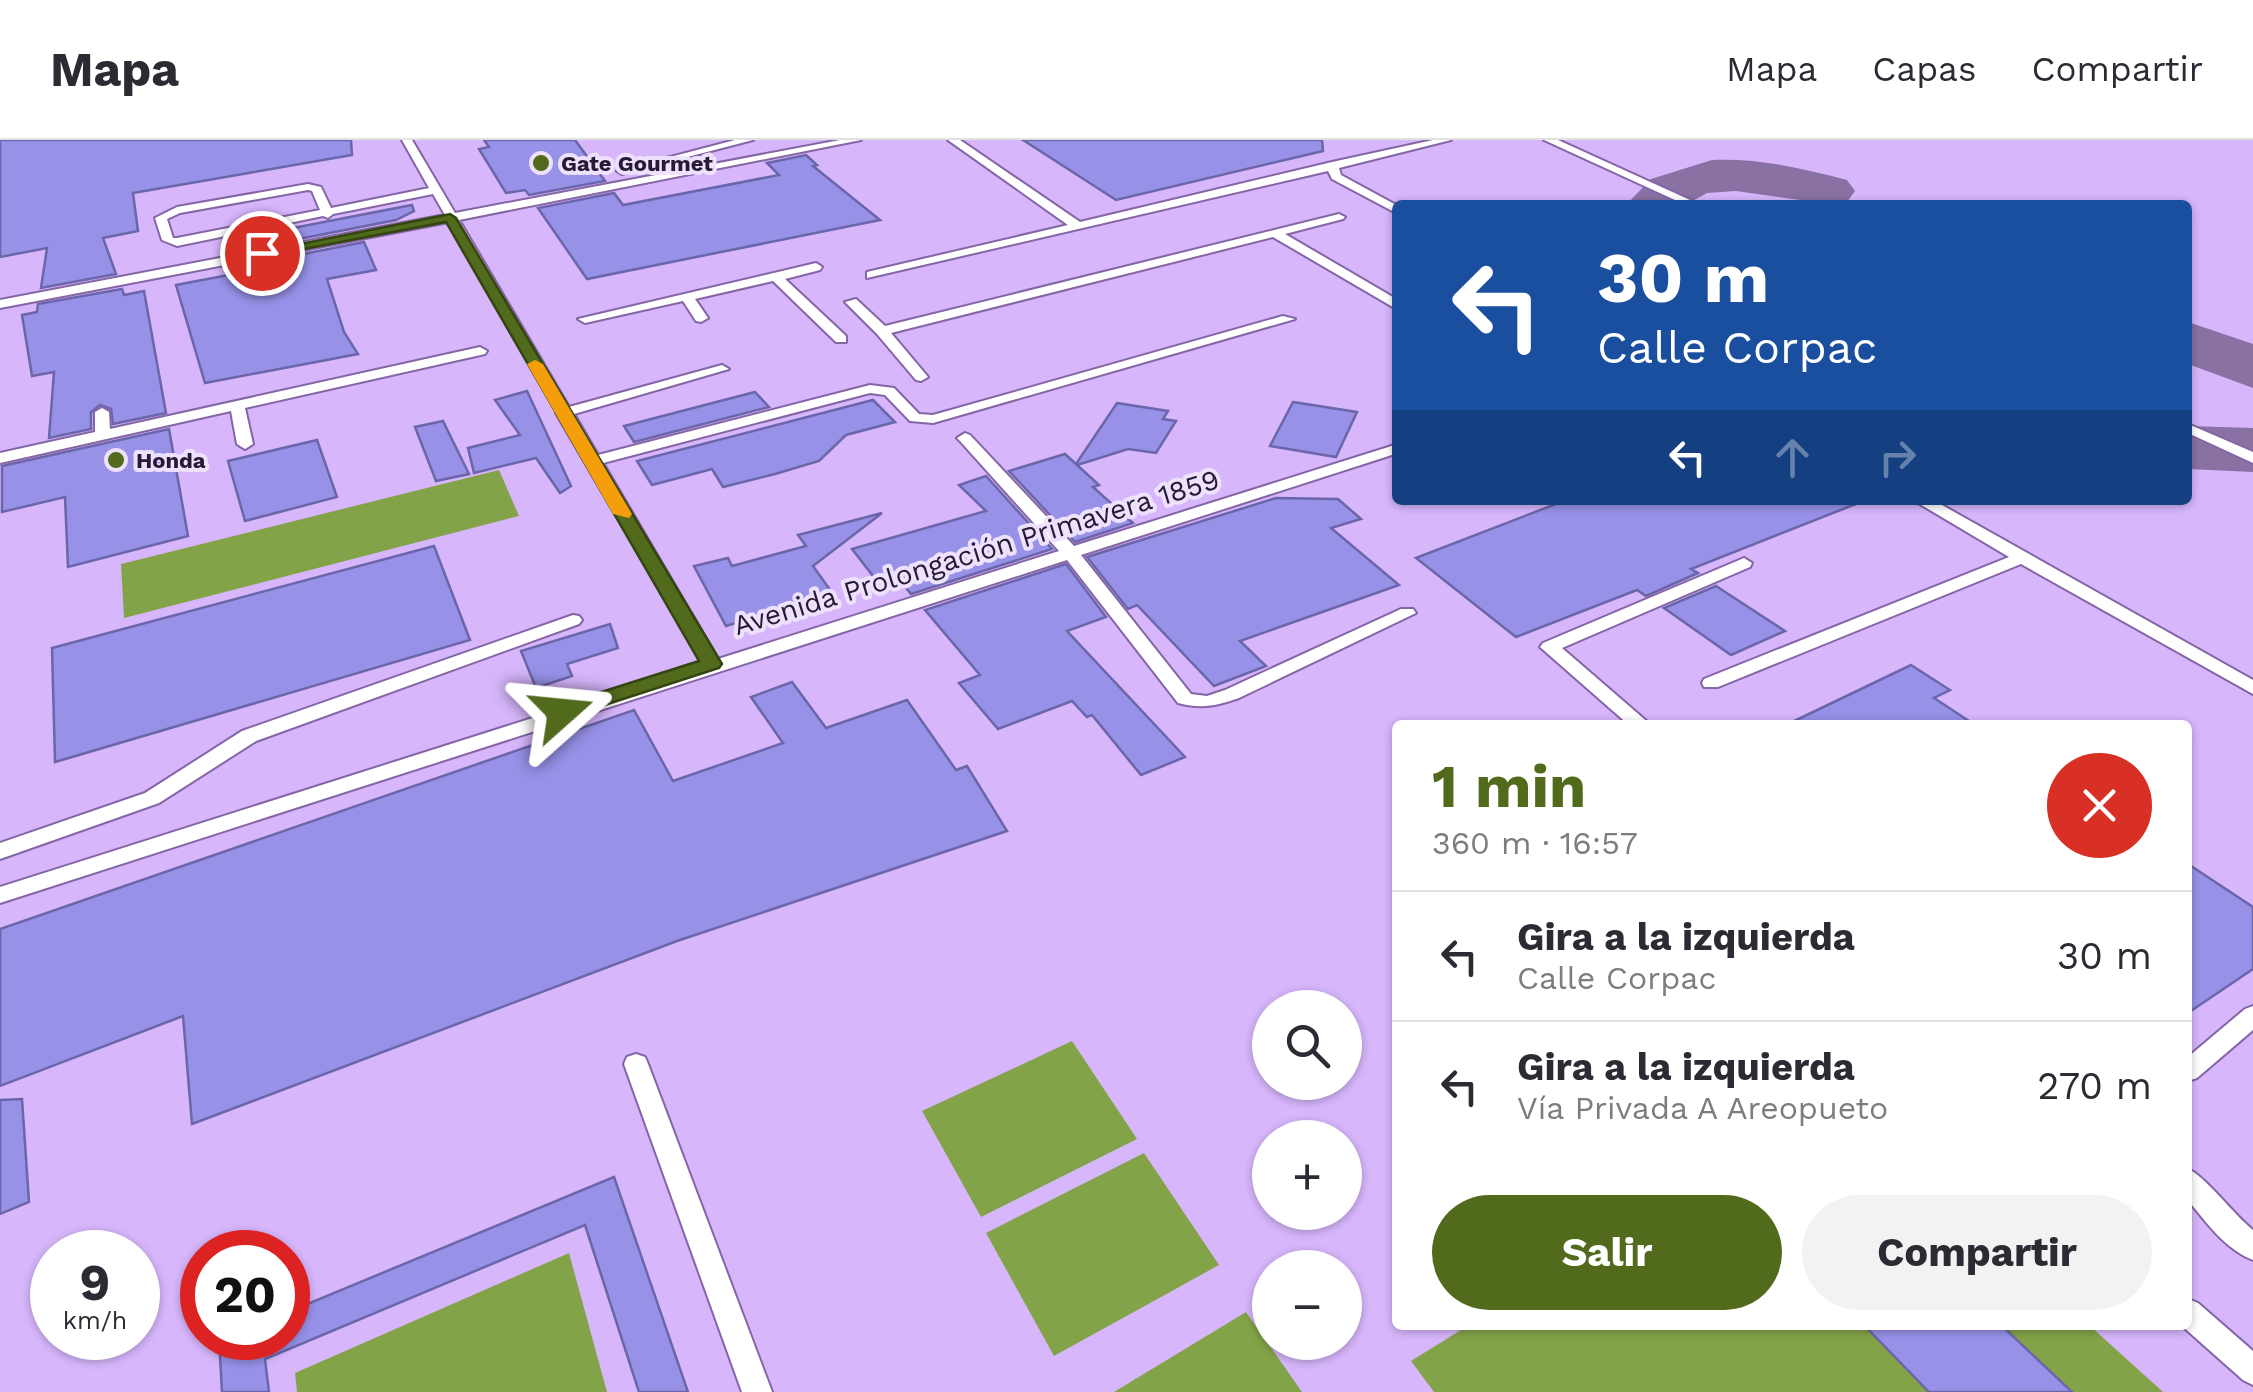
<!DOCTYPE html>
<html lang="es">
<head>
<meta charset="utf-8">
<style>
	body { margin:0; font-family:"Work Sans",sans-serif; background:#f2f2f3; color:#2b2b33; height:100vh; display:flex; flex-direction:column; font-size:38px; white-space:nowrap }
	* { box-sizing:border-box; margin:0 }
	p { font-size:32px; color:#7c7c81 }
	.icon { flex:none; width:55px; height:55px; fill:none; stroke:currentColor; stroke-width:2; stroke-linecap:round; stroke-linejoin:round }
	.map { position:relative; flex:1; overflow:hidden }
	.panel { position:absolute; left:1392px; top:580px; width:800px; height:610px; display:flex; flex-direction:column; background:#fff; border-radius:10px; box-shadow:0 2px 8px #0004 }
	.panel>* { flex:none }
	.guide { position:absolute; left:1392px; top:60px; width:800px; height:305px; border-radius:10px; box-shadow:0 2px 8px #0004; background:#1a4fa0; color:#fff; overflow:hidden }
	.buttons { position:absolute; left:1252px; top:850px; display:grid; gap:20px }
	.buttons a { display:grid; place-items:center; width:110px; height:110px; border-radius:50%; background:#fff; box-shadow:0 2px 8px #0004; font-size:50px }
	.speed { position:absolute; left:30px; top:1090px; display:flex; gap:20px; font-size:50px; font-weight:700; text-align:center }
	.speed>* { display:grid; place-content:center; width:130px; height:130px; border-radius:50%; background:#fff; box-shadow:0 2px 8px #0004; line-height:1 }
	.speed small { font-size:25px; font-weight:400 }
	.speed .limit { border:15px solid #d22; background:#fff; color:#111 }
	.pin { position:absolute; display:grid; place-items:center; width:85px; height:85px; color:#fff; margin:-42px; border:5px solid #fff; border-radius:50%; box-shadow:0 2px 10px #0007 }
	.me { position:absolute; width:110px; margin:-55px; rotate:72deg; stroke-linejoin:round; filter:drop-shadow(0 0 8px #0008) }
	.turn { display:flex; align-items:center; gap:35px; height:210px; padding:0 40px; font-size:45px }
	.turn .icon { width:130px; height:130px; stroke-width:2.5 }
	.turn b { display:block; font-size:70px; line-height:85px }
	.lanes { display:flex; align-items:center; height:95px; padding:0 40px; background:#0003; justify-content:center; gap:50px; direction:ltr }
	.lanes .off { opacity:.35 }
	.round { display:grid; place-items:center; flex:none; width:105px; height:105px; border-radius:52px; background:#f2f2f3 }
	.head { display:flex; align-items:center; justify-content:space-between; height:170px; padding:0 40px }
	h1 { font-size:60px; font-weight:700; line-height:75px; color:#516a1b }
	.button { display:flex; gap:20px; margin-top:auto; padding:20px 40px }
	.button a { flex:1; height:115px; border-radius:60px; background:#516a1b; color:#fff; font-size:40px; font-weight:700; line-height:115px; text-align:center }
	.button a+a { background:#f2f2f3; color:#2b2b33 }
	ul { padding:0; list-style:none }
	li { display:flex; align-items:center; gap:30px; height:130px; padding:0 40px; border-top:2px solid #e1e1e2 }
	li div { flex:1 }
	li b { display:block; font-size:38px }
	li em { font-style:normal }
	header { display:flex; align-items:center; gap:60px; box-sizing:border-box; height:140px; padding:0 50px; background:#fff; border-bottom:2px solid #e1e1e2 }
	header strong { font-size:48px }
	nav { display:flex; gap:55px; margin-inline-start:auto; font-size:35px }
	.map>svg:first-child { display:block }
</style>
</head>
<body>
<header>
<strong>Mapa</strong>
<nav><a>Mapa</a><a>Capas</a><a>Compartir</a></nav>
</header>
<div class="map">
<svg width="2253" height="1252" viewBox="0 0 2253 1252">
	<rect width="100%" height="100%" fill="#d7b6fc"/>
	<g fill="#83a348">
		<polygon points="499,330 519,376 124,478 121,424"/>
		<polygon points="1072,901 1137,999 981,1077 922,971"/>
		<polygon points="1144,1013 1219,1125 1054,1216 986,1093"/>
		<polygon points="569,1113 607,1252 297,1252 295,1233"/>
		<polygon points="1246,1172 1302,1252 1114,1252"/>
		<polygon points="1469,1185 2089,1185 2163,1252 1434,1252 1411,1221"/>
	</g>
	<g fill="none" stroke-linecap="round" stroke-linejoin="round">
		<g fill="#8971a4" fill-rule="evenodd">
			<path d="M1712,20C1759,18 1802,28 1847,40L1855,51L1847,62L1836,65L1736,51L1707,53L1685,65H1626L1651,39Z"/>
			<polygon points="2188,182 2253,204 2253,248 2188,224"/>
			<polygon points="2188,286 2253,288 2253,332 2188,329"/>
		</g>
	</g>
	<g fill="#9791e8" stroke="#6b66a9" stroke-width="2.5">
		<polygon points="0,0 351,0 352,15 133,53 138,91 103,98 116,134 41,148 47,108 0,117"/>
		<polygon points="484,0 575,0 605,41 529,55 525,50 506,53 479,9 489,7"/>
		<polygon points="1023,0 1322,0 1323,11 1116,60"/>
		<polygon points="806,15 817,25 813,26 880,80 587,139 538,68 614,53 623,65 779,35 767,23"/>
		<polygon points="412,65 414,71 396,80 268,105 272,92"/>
		<polygon points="364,102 376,130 327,139 344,192 358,214 205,243 176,145 260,129 263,122"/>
		<polygon points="122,149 124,155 144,151 166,273 113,284 111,269 100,265 91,272 91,289 49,298 54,232 32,236 22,175 37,172 38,164"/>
		<polygon points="527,251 571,346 560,353 536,318 474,333 468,308 520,295 495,260"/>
		<polygon points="755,252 769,267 634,302 624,286"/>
		<polygon points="873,260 895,282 846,295 819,321 775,334 723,347 712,329 652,345 637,321"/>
		<polygon points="1293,262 1357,272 1336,317 1270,306"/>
		<polygon points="1117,263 1168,271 1163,279 1176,281 1156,313 1128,309 1077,325 1099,345 1093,347 1133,383 1075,402 1009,331 1065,314 1076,324"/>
		<polygon points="443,281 469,334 436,341 415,287"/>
		<polygon points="169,289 188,396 68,427 65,357 2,372 2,326"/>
		<polygon points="317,300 337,357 245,381 228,321"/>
		<polygon points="986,336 1052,409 911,454 896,436 877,441 852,409 986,371 959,345"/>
		<polygon points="1276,358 1338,359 1361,379 1331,388 1399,445 1240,501 1266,526 1214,546 1137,465 1128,469 1087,417"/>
		<polygon points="1566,360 1860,360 1861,362 1691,429 1698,433 1646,456 1637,450 1516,497 1416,418"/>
		<polygon points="882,373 813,426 833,454 726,486 694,426 728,418 732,426 806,406 798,395"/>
		<polygon points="434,406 470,500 55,622 52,508"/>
		<polygon points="1066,424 1106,477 1067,491 1185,617 1141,635 1092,575 1087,577 1072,561 998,589 959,543 980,535 925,470"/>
		<polygon points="1716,446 1785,491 1731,515 1664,468"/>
		<polygon points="610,484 618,508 567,524 572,536 536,548 521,511"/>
		<polygon points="1911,525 1950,550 1934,558 1975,585 1786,585"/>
		<polygon points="792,542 826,588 907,560 956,630 967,626 1007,691 677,801 192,984 183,876 0,946 0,789 634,570 673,641 783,603 751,557"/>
		<polygon points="2188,724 2253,767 2253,829 2188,873"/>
		<polygon points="22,959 29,1062 0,1074 0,960"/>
		<polygon points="614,1037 688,1252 639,1252 585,1085 265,1219 269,1252 222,1252 219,1198 288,1198 288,1172"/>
		<polygon points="1864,1185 2001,1185 2072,1252 1929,1252"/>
	</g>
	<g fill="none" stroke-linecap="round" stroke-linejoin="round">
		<g stroke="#8465a5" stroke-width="4">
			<g id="service">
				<path d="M402,0H412L455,73L840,0H861L459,80L569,267L722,225L729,229L574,274L598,315L870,245L894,248L919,274L933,275L1283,176L1295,179L933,283L910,281L885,255L870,253L603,323L718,519L1059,411L960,301L957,298L965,293L970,295L1074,406L1398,304V313L1081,415L1191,554L1207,556L1225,550L1401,469H1413L1416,473L1239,558C1216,566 1202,569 1178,563L1067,420L0,763V747L703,524L556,273L557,271L449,82L0,168V160L445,75L433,54L333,74L328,78L323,76L177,106L162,100L155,78L177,67L308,44L321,47L331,68L429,48ZM308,50L312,51L320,70L177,98H173L167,79L180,73Z"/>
				<polygon points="735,0 753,0 622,34 617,31"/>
				<polygon points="948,0 960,0 1080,82 1332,22 1433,0 1451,0 1339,28 1341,35 1398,66 1398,74 1332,39 1328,31 867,138 867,132 1068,85"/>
				<polygon points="1544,0 1558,0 1701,65 1686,65"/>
				<polygon points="1339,74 1345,77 1343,79 1285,94 1398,160 1398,170 1273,97 891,193 928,237 921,241 916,240 877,194 845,162 856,159 885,186"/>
				<polygon points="816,123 822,127 820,130 785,139 846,196 846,202 836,202 773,141 695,159 708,178 701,182 696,181 683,161 585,183 578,179"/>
				<polygon points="480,207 487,211 485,214 245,268 253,304 245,309 237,304 231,271 0,323 0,313 95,292 95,272 102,268 109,272 110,289"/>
				<polygon points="2188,284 2253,312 2253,323 2188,293"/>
				<polygon points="1913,360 1933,360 2253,540 2253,554 2021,424 1718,547 1704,547 1702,543 1704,539 2009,417"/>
				<polygon points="1744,418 1752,423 1750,427 1562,508 1651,585 1629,585 1540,507 1543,503"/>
				<polygon points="573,475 579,476 582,480 579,484 256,601 159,663 0,719 0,703 145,653 242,591"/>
				<polygon points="2253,866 2253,890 2197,938 2188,941 2188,917 2245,869"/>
				<polygon points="636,914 645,917 648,924 772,1252 742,1252 624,924 627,917"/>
				<path d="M2188,1029C2204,1035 2235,1076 2253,1090V1120C2225,1109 2206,1082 2188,1060Z"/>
				<polygon points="2188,1159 2198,1163 2253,1211 2253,1245 2243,1240 2181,1185 2188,1185"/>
			</g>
		</g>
		<use href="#service" fill="#fff" fill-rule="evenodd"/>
	</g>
	<polygon fill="#516a1b" stroke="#354512" stroke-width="2.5" points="450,74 456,78 722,524 719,528 562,579 551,572 554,567 699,521 446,82 262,117 255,113"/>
	<polygon fill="#f59e0b" points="535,220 543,224 632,374 629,378 613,374 527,224"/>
	<g fill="#516a1b" stroke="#eee1fe" stroke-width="4">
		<circle cx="541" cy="23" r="10"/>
		<circle cx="116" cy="320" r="10"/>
	</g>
	<g text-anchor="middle" stroke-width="8" stroke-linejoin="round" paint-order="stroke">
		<g font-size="22" font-weight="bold" fill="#271a34" stroke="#eee1fe" text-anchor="start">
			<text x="561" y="31">Gate Gourmet</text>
			<text x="136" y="328">Honda</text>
		</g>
		<g font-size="28" fill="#271a34" stroke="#eee1fe">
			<text transform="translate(976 412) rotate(-17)" y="10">Avenida Prolongación Primavera 1859</text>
		</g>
	</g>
</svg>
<div class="buttons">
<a><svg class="icon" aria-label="search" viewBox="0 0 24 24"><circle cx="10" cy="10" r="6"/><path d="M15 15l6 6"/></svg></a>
<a>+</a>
<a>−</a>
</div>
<div class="speed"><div>9<small>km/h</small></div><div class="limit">20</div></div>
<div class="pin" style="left:262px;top:113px;background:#d93025"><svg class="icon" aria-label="arrive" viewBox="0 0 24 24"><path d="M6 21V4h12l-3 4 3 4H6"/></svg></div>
<svg class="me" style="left:562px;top:572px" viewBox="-20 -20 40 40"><path d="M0-17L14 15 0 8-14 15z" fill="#516a1b" stroke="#fff" stroke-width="4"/></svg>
<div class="guide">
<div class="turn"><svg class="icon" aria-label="left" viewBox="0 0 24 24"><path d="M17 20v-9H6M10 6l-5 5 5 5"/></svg><div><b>30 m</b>Calle Corpac</div></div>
<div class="lanes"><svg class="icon" aria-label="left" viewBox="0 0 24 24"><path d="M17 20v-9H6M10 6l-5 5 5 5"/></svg><svg class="icon off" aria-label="ahead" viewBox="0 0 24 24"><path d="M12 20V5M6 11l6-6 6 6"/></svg><svg class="icon off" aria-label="right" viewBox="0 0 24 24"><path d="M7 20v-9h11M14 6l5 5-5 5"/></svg></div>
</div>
<section class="panel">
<div class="head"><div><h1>1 min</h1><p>360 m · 16:57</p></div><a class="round" style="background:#d93025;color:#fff"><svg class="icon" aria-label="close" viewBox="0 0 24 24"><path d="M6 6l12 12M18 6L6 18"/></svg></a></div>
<ul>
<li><svg class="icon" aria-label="left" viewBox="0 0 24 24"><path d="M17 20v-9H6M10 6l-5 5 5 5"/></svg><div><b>Gira a la izquierda</b><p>Calle Corpac</p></div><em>30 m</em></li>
<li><svg class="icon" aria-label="left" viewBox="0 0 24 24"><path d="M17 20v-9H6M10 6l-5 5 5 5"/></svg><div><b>Gira a la izquierda</b><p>Vía Privada A Areopueto</p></div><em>270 m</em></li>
</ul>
<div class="button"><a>Salir</a><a>Compartir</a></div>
</section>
</div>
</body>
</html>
